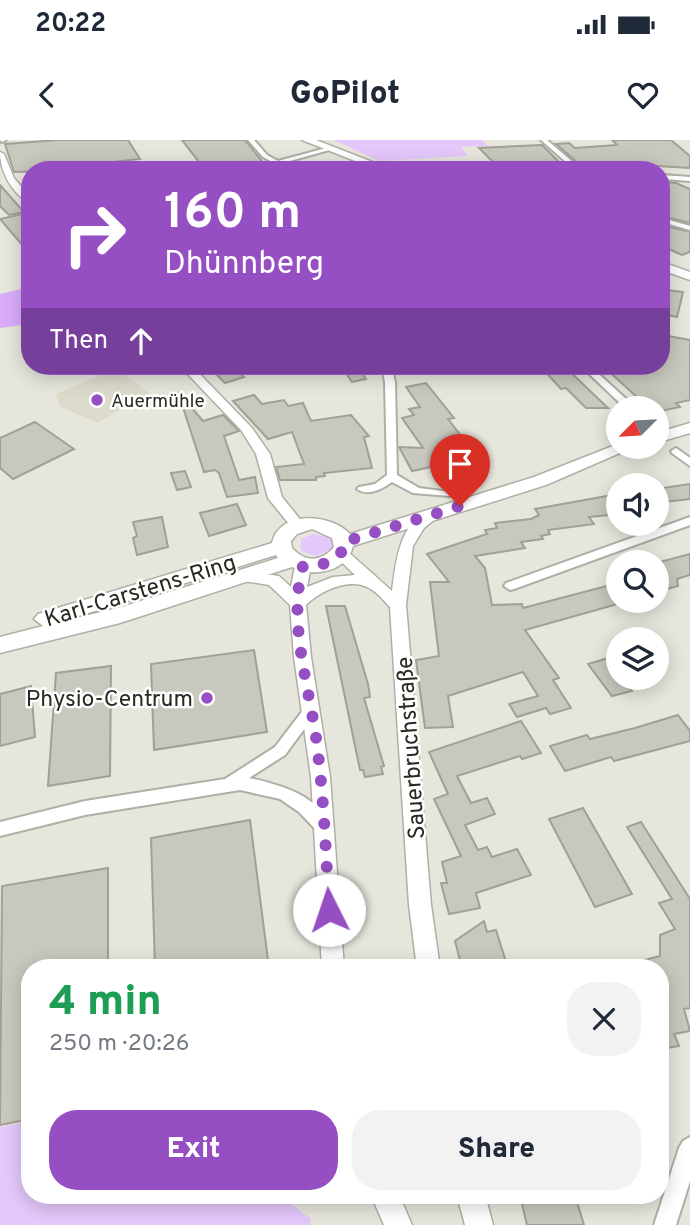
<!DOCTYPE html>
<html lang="en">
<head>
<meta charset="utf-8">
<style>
	body { margin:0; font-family:Overpass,sans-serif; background:#f2f2f3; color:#1f2937; height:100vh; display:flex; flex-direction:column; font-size:26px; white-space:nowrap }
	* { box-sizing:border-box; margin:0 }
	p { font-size:23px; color:#747a83 }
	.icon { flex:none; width:38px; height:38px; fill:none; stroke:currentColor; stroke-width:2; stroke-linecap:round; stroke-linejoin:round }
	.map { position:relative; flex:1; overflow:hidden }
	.details { position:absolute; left:21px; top:819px; width:648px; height:245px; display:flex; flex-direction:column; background:#fff; border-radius:28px; box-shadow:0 4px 18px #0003 }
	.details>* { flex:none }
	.top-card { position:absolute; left:21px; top:21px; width:649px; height:214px; border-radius:28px; box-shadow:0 4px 18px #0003; background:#954fc3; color:#fff; overflow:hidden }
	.needle { width:46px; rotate:246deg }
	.fabs { position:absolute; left:606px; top:256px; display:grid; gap:14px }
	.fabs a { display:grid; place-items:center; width:63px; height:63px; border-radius:50%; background:#fff; box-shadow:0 4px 18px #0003; font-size:35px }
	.pin { position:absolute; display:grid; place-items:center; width:60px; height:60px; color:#fff; margin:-72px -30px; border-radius:50% 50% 50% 0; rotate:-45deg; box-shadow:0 0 7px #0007 }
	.pin .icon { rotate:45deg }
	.me { position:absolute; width:77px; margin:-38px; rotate:356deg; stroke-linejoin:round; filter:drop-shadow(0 0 5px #0008) }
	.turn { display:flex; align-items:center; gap:24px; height:147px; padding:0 28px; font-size:32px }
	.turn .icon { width:91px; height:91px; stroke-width:2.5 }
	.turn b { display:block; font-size:49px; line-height:60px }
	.then { display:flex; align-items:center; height:66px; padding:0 28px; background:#0003; gap:14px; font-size:26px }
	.round { display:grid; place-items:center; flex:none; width:74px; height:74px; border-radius:28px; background:#f2f2f3 }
	.head { display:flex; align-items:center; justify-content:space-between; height:119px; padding:0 28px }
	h1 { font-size:42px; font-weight:800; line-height:52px; color:#1e9e55 }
	.cta { display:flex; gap:14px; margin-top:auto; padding:14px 28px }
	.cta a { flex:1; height:80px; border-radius:28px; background:#954fc3; color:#fff; font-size:28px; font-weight:800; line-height:80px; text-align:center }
	.cta a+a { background:#f2f2f3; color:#1f2937 }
	.status { display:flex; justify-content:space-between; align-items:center; height:49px; padding:0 35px; background:#fff; direction:ltr }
	.status svg { height:19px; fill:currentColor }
	header { display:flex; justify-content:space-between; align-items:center; height:91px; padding:0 28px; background:#fff; font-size:32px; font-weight:800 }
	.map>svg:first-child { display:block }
</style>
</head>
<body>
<div class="status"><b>20:22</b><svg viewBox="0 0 49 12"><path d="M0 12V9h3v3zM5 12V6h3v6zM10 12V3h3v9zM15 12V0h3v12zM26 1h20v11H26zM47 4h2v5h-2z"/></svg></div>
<header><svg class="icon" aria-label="back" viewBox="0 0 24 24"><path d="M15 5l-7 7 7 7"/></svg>GoPilot<svg class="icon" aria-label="heart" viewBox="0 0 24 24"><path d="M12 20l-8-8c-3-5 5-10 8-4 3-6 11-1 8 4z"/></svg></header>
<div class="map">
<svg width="690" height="1085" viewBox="0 0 690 1085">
	<rect width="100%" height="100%" fill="#e7e6dd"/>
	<polygon fill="#dcdbcb" points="116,229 149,253 97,283 60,266 56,254"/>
	<g fill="#e4c8fb">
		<polygon points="334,0 482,0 488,6 461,7 468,16 379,21"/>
		<polygon points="312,394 329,396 334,402 332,409 317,416 301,411 301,399"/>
		<polygon points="30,981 30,1055 279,1055 311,1079 310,1085 0,1085 0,987"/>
	</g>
	<polygon fill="#d9adfc" points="30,147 30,184 0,188 0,154"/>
	<g fill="#c8c8be" stroke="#a0a097" stroke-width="2">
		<polygon points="58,0 128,0 140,19 94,24 95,28 82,30 14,32 5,4"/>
		<polygon points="182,0 245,0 269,30 205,30"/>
		<polygon points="612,0 671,0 690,16 690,28 640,25 650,30 637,30 580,25 556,4 569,3 575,8 617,5"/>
		<polygon points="542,5 567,30 501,30 479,8"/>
		<polygon points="662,42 676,43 690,49 690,83 662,76"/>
		<polygon points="0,45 24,72 9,75 0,66"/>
		<polygon points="23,74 30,82 30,114 0,79"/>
		<polygon points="662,85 690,92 690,112 682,115 662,106"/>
		<polygon points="667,150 683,152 677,177 662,174"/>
		<polygon points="663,195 690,200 690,260 676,263 680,267 656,272 656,268 649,268 603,226 662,226"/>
		<polygon points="208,226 233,226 244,237 225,243"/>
		<polygon points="341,226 357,226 366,239 352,242"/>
		<polygon points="540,226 564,226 608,268 586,268 566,248 561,249"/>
		<polygon points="426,243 454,278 448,279 472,310 444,316 449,323 412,331 399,307 423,308 402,278 414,275 409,269 420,267 406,247"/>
		<polygon points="178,252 203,281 223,275 239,291 224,296 239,340 255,337 258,353 227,357 219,333 215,330 204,332"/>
		<polygon points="254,255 262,264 284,260 288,266 303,263 311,281 351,275 369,296 364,297 372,328 324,333 325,336 316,337 316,340 280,340 276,327 304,324 292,292 268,299 233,261"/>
		<polygon points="35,282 74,309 13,339 0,328 0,298"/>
		<polygon points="185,331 191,347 177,350 171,333"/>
		<polygon points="690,344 690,359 656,363 656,349"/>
		<polygon points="618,354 618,374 589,377 594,384 548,390 550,394 541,396 543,399 521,402 525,408 475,416 485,428 492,465 522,464 523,468 618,443 618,463 614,465 525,490 559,538 553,540 571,568 550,574 546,568 517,577 509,564 538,556 523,532 448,556 453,587 425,588 416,520 439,516 430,442 449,442 427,414 487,394 485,390 497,388 495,383 531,379 539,375 535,369"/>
		<polygon points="237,364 246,385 209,396 200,373"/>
		<polygon points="162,377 168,407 137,415 133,398 137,396 133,382"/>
		<polygon points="690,414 690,435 677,439 678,446 656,452 656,423"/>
		<polygon points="326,466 345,466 368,544 370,557 364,558 384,626 381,627 383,634 365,637 363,630 360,630"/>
		<polygon points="254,510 267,592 154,610 151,524"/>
		<polygon points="608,518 618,531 618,537 622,537 632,551 612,556 588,524"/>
		<polygon points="111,526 110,636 48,646 56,533"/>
		<polygon points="31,546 35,597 0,606 0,554"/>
		<polygon points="678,575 690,591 690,601 614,621 611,617 565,631 550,606 587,595 590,599 635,588"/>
		<polygon points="521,581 541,613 522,619 520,616 457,636 471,663 487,658 495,674 465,685 478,710 487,707 492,717 517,709 531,735 476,753 480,768 449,774 441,743 447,743 442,722 461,716 434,659 448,654 429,612"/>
		<polygon points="583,668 632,754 595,767 549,679"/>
		<polygon points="250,680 269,828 155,828 151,698"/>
		<polygon points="641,682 690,759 690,868 684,869 690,891 674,894 679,906 660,909 660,828 633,828 633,823 660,816 660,795 675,789 659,763 672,759 627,687"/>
		<polygon points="108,728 108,828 30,828 30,979 0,985 2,746"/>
		<polygon points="484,781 487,792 496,790 506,822 462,828 455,801"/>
		<polygon points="546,1055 575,1055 584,1085 527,1085 522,1064"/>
	</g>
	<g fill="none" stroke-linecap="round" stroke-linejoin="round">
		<g stroke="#afafa5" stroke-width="4">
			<g id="minor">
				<polygon points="248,0 254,0 267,15 278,21 330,7 333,9 279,24 281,30 275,30 272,22 263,17"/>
				<polygon points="541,0 547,0 582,30 575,30"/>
				<polygon points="662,35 690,37 690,41 662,39"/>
				<polygon points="662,78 690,86 690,90 662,82"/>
				<path d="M382,226H391L395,242L397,335L419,348L450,352V356L413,353L392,342C382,349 368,357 357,349L359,347L375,344L387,335L385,242Z"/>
				<polygon points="581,226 590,226 636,268 625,268"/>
				<polygon points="676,308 690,318 690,326 672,313 671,311"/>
				<polygon points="690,377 690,385 514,449 510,450 504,446 506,443"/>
				<path d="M312,563L317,565L319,569L285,615L249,638C281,645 317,655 332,687L330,692L324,694L318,692L299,672L280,659L240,650L85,675L0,696V682L85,661L225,639L275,607L307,565Z"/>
				<polygon points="690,997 690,1041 676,1085 654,1085 679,1008 683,1001"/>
			</g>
		</g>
		<g stroke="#afafa5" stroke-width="3">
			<g id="tertiary">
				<path d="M0,12L4,14L14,38L30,57V64C12,53 0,32 0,12Z"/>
				<polygon points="180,226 192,226 252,288 270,314 282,357 303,383 303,389 293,389 268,358 256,314 241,290"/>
				<path d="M434,369L441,374L424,388L413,406L406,465L431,765L440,828H417L409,765L390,467C384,461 377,452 369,448C350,437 320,451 306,465L311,517L330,637L344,828H322L311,637L294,517L290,465L269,445L244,441L236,436L244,431L279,436L291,447L295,426L303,421L311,426L307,447L333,437L355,435L333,414L341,409L346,410L392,451C396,421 399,380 434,369Z"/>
				<polygon points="371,1055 399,1055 412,1085 384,1085"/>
				<polygon points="457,1055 485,1055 493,1085 465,1085"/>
			</g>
		</g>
		<g stroke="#afafa5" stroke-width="4">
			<polygon id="secondary" points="0,0 6,0 2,2"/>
		</g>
		<g stroke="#afafa5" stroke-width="3">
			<g id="primary">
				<polygon points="302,0 316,0 393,30 378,30"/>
				<polygon points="662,122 690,132 690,140 662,130"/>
				<polygon points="690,283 690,293 656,303 656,293"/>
				<path d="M618,304L636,306L546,345L353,406C347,432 314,438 292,427L120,483L0,513V497L43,486L34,479L38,474L272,403C279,370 331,373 350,394L534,337ZM312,389L332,398L334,407C321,422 306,423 292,408L291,401L297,394ZM276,415L278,418L118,468L59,482Z"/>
			</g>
		</g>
		<use href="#minor" fill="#fff" fill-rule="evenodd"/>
		<use href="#tertiary" fill="#fff" fill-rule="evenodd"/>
		<use href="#secondary" fill="#fff" fill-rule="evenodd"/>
		<use href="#primary" fill="#fff" fill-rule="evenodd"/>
	</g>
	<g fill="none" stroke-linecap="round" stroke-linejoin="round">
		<path stroke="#954fc3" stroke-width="12" stroke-dasharray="0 21.6" d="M329,770C326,715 324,660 317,605C310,548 287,482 303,426C320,426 343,423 344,402L460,366"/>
	</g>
	<g fill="#954fc3" stroke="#fffffe" stroke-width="2.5">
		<circle cx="97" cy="260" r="7"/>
		<circle cx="207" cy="558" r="7"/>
	</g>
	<g text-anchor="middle" stroke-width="5" stroke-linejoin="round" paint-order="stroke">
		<g font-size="19" fill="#282824" stroke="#fffffe" text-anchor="start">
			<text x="111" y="267">Auermühle</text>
		</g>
		<g font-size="23" fill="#282824" stroke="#fffffe">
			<text transform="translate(140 450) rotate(-17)" y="8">Karl-Carstens-Ring</text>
			<text transform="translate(410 608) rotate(-94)" y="8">Sauerbruchstraße</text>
		</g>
		<g font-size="23" fill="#282824" stroke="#fffffe" text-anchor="end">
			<text x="193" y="566">Physio-Centrum</text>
		</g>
	</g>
</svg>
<div class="fabs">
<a><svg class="needle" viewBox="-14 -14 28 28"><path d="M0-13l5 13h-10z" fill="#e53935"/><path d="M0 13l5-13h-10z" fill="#747a83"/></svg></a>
<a><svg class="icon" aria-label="sound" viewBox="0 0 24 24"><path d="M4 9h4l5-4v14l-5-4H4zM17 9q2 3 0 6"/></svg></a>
<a><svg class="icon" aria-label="search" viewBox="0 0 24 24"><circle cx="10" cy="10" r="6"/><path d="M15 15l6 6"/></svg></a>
<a><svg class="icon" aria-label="layers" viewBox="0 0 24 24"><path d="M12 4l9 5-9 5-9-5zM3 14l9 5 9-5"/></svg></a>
</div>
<div class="pin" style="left:460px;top:366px;background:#d93025"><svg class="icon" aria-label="arrive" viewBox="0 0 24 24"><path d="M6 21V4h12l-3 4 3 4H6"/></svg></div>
<svg class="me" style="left:329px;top:770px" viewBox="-20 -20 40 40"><circle r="19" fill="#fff"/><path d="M0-13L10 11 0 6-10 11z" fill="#954fc3"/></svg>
<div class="top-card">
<div class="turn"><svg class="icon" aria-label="right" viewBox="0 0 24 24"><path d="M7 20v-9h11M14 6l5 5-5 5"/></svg><div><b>160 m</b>Dhünnberg</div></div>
<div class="then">Then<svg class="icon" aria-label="ahead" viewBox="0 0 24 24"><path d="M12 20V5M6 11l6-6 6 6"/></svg></div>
</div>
<section class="details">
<div class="head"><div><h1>4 min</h1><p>250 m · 20:26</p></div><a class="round"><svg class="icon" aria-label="close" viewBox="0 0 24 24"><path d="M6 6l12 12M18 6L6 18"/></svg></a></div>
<div class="cta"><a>Exit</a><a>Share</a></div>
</section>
</div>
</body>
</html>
